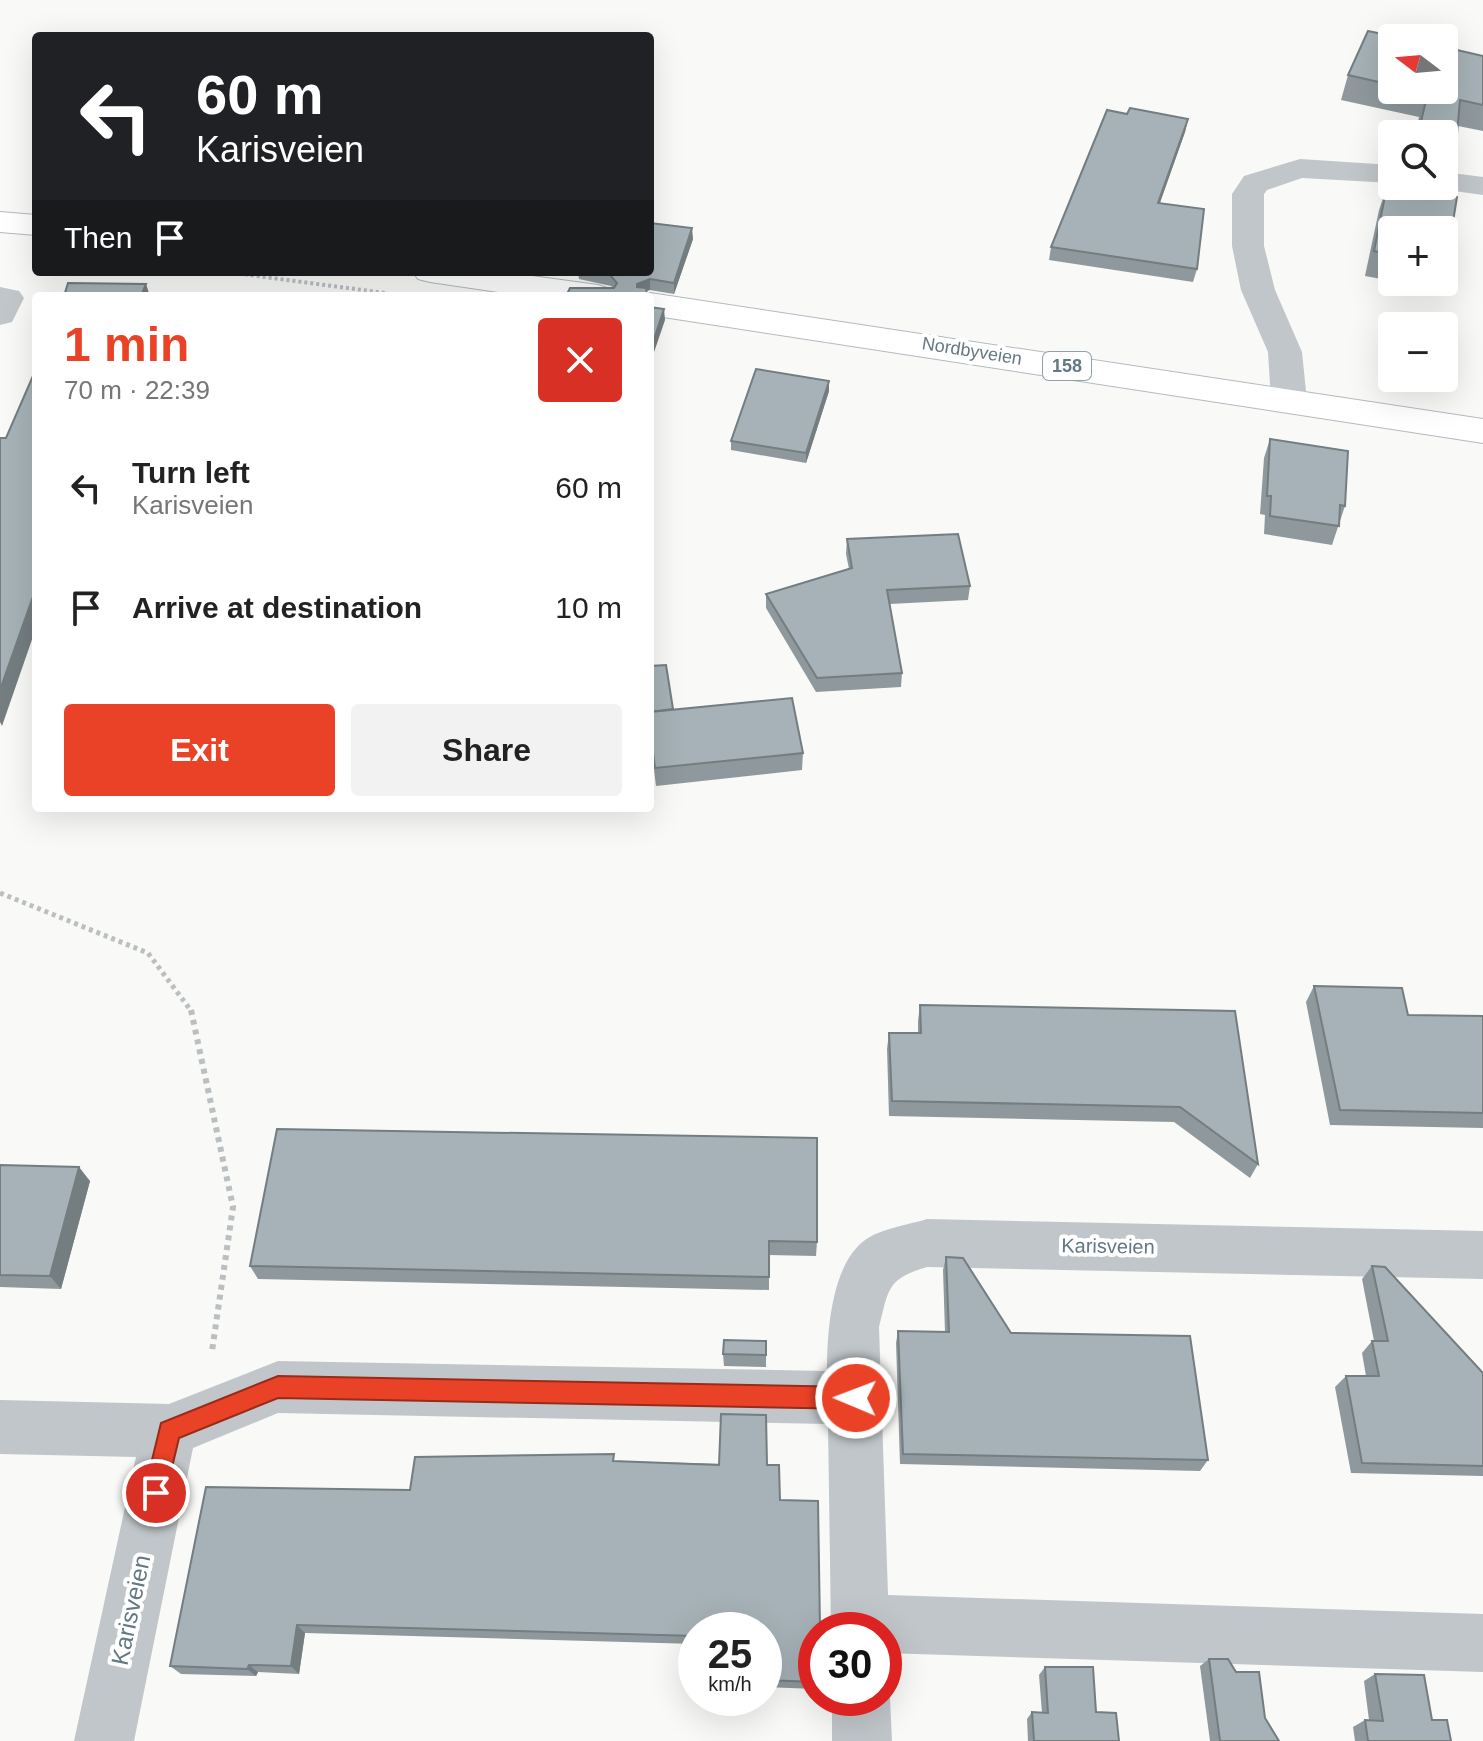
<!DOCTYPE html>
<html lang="en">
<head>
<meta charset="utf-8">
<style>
	body { margin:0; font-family:Arial,sans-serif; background:#f2f2f2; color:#222; height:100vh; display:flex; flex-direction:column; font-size:30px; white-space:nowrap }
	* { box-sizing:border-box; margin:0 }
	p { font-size:26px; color:#767676 }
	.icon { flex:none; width:44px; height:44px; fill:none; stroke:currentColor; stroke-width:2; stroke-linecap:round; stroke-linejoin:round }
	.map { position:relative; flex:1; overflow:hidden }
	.side { position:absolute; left:32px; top:292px; width:622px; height:520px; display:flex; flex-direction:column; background:#fff; border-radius:8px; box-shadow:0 8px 32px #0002 }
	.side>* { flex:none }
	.guide { position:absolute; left:32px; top:32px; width:622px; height:244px; border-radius:8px; box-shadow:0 8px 32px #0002; background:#202124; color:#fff; overflow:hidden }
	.needle { width:52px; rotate:286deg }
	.fabs { position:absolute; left:1378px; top:24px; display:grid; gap:16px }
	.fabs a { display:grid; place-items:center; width:80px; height:80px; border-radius:8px; background:#fff; box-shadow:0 8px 32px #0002; font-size:40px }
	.speed { position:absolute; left:678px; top:1612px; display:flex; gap:16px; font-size:40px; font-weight:700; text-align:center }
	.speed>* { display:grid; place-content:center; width:104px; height:104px; border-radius:50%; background:#fff; box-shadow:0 8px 32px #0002; line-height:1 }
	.speed small { font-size:20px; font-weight:400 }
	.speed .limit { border:12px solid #d22; background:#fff; color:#111 }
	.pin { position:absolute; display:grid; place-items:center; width:68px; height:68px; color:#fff; margin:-34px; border:4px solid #fff; border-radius:50%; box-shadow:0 2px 8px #0007 }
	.me { position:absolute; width:88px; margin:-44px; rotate:271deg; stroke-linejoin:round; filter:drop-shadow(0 0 6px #0008) }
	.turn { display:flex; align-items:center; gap:28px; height:168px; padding:0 32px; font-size:36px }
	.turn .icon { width:104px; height:104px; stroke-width:2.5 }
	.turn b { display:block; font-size:56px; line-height:68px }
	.then { display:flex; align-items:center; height:76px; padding:0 32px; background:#0003; gap:16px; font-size:30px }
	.round { display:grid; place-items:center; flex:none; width:84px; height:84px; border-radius:8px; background:#f2f2f2 }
	.head { display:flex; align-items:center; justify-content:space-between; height:136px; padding:0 32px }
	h1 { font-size:48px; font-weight:600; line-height:60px; color:#ea4226 }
	.action { display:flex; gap:16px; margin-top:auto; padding:16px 32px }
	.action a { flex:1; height:92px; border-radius:8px; background:#ea4226; color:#fff; font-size:32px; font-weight:600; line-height:92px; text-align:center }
	.action a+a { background:#f2f2f2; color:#222 }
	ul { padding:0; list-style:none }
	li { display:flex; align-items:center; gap:24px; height:120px; padding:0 32px }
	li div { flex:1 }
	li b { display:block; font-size:30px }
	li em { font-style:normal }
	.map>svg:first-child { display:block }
</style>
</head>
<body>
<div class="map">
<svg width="1483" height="1741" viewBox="0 0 1483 1741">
	<rect width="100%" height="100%" fill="#f9f9f7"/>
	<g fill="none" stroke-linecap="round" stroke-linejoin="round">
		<g stroke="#b3babe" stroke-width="2">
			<g id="major">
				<polygon points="0,212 36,215 36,235 0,232"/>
				<polygon points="413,272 503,272 598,285 610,289 615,296 525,296 430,282 418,279"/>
				<polygon points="650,293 1483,419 1483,443 650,315 650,296 640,296"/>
			</g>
		</g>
		<polyline stroke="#babfc1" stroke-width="4" stroke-dasharray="3 3" stroke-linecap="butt" points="227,272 385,293"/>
		<polyline stroke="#babfc1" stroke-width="5" stroke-dasharray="4 4" stroke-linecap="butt" points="0,893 148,953 192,1012"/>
		<polyline stroke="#babfc1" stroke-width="6" stroke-dasharray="5 5" stroke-linecap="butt" points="191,1010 233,1207 212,1351"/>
		<g fill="#c0c6c9" fill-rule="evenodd">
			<polygon points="1300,159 1392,165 1392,183 1302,178 1267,190 1264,194 1264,246 1275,290 1302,352 1307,401 1302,409 1289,413 1276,409 1271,401 1268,352 1241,290 1232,246 1232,194 1244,176"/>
			<polygon points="1444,172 1483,177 1483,195 1433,188 1444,186"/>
			<polygon points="0,287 19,291 24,298 12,322 0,325"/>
			<path d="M927,1219L1483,1231V1279L927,1267C887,1279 889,1288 879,1327L888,1595L1483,1614V1672L884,1653V1630H831L828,1424L278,1413L193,1448L134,1741H74L136,1457L0,1454V1400L169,1404L278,1361L827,1371C827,1333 831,1261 868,1238C884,1228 908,1225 927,1219Z"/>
			<polygon points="884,1682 890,1698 892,1741 832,1741 832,1698 884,1698"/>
		</g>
		<use href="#major" fill="#fff" fill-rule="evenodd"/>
	</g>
	<g fill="#8f999d">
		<polygon points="1392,38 1392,90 1444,90 1483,56 1483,131 1458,126 1456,145 1448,166 1446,265 1444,270 1444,230 1392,230 1392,281 1365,276 1379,210 1387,186 1403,187 1404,186 1444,186 1444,134 1415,134 1419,117 1341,100 1348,75"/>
		<polygon points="1127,114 1188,119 1185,132 1160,203 1197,269 1193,282 1049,260 1051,247"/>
		<polygon points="693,239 674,294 650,290 613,288 611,286 579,279 578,272 650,272"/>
		<polygon points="1396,282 1439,282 1436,290"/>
		<polygon points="829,391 806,463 731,450 731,441"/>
		<polygon points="1270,439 1345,506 1332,545 1264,534 1265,515 1260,514 1264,458"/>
		<polygon points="847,539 970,586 968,600 890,604 902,673 901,687 816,692 766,608 766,594 849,569 846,554"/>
		<polygon points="650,666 673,709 803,753 802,770 656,786 650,737"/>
		<polygon points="1314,986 1408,1015 1483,1016 1483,1128 1330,1125 1306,1002"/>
		<polygon points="920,1005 1235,1011 1258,1164 1250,1178 1174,1122 889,1116 887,1049 889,1033 918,1033 918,1021"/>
		<polygon points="277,1129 817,1242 816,1256 769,1255 769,1290 258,1279 250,1266"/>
		<polygon points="0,1165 90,1181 61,1289 0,1287"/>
		<polygon points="946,1257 1011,1333 1208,1460 1200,1471 900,1464 896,1343 898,1331 945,1332 943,1270"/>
		<polygon points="1372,1266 1483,1373 1483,1476 1351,1473 1335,1387 1346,1376 1366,1376 1362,1353 1372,1341 1374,1341 1362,1279"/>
		<polygon points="766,1341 766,1367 724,1366 723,1354"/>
		<polygon points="615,1461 767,1465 780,1500 816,1630 816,1689 764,1687 764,1630 696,1630 696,1644 305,1633 299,1674 258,1672 256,1676 181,1674 170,1666 410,1490"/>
		<polygon points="1209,1659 1265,1718 1279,1741 1210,1741 1200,1666"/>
		<polygon points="1045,1667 1096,1712 1119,1741 1028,1741 1027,1719 1032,1712 1042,1713 1039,1675"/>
		<polygon points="1375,1674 1432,1720 1451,1741 1355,1741 1353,1727 1365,1720 1369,1720 1364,1681"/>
	</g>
	<g fill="#747d80">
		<polygon points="1188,119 1185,132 1155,216 1158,203"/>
		<polygon points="1456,145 1447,169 1444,175 1444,161 1450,147"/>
		<polygon points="692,228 693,239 674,294 674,283"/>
		<polygon points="650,279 650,290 637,294 637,284"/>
		<polygon points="146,284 150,296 141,296"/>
		<polygon points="664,309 665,320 650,364 650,351"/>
		<polygon points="829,381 829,391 806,463 806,453"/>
		<polygon points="36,588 36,628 2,726 0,722 0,690"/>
		<polygon points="79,1167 90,1181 61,1289 50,1276"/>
		<polygon points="297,1625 305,1633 299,1674 291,1666"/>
		<polygon points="249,1665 258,1672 256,1676 247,1669"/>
	</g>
	<g fill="#a6b2b7" stroke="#747d80" stroke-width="2">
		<polygon points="1368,31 1402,38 1392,38 1392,85 1348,75"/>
		<polygon points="1444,47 1483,56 1483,105 1460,100 1456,145 1450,147 1450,159 1444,161 1444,134 1418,134 1428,92 1417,90 1444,90"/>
		<polygon points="1130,108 1188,119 1158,203 1204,209 1197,269 1051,247 1107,110 1127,114"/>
		<polygon points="1444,165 1454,168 1452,196 1457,197 1446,265 1444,265 1444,230 1392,230 1392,255 1374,251 1387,186 1406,188 1407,186 1444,186"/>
		<polygon points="650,223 692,228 674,283 650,279 637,284 637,287 646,288 647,296 566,296 570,288 614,288 617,283 610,275 595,272 650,272"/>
		<polygon points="68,283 146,284 141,296 64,296"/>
		<polygon points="650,307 664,309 650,351"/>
		<polygon points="36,369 36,588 0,690 0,438 6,438"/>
		<polygon points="756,369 829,381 806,453 731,441"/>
		<polygon points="1270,439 1348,451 1345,506 1340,505 1339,526 1270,516 1271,496 1267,496"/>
		<polygon points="958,534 970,586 887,590 902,673 817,678 766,594 852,568 847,539"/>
		<polygon points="666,665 673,709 650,712 650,666"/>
		<polygon points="792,698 803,753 655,768 650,729 650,712"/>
		<polygon points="1314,986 1402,988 1408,1015 1483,1016 1483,1113 1340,1110"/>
		<polygon points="920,1005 1235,1011 1258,1164 1180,1107 892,1101 889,1033 921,1033"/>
		<polygon points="277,1129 817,1138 817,1242 769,1241 769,1277 250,1266"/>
		<polygon points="0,1165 79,1167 50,1276 0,1275"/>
		<polygon points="946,1257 963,1258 1011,1333 1190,1336 1208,1460 903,1454 898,1331 949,1332"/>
		<polygon points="1372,1266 1385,1267 1483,1373 1483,1466 1362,1463 1346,1376 1379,1376 1372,1341 1388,1341"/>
		<polygon points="724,1340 766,1341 766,1355 723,1354"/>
		<polygon points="721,1414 766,1415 767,1465 779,1465 780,1500 818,1501 820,1630 816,1630 816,1682 764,1680 764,1630 696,1630 696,1636 297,1625 291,1666 249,1665 247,1669 170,1666 206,1487 410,1490 415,1457 614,1454 613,1461 719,1465"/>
		<polygon points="1209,1659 1228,1659 1236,1672 1259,1672 1265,1718 1279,1741 1220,1741"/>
		<polygon points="1045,1667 1093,1667 1096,1712 1116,1713 1119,1741 1034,1741 1032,1712 1048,1713"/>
		<polygon points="1375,1674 1424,1675 1432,1720 1447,1720 1451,1741 1368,1741 1365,1720 1383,1721"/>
	</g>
	<polygon fill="#ea4226" stroke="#982b19" stroke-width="2" points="278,1376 856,1387 864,1390 867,1398 864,1405 856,1409 278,1398 179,1438 164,1501 156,1505 148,1501 144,1493 161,1423"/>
	<g text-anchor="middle" stroke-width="8" stroke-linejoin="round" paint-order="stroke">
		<g font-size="18" fill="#637883" stroke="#fff">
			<text transform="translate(972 351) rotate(9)" y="6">Nordbyveien</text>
		</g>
		<rect fill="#fff" stroke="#92a0a8" stroke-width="2" x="1043" y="352" width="48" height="28" rx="6"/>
		<g font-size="18" font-weight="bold" fill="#637883">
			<text x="1067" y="372">158</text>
		</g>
		<g font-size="20" fill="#637883" stroke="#fff">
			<text transform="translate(1108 1246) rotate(1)" y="7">Karisveien</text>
		</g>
		<g font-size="24" fill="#637883" stroke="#fff">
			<text transform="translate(131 1610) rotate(-78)" y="8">Karisveien</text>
		</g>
	</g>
</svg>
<div class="fabs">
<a><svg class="needle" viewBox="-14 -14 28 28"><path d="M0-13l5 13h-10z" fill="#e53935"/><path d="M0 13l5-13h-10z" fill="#767676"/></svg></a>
<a><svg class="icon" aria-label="search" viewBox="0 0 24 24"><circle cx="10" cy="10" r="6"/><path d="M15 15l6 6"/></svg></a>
<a>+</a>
<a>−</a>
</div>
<div class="speed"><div>25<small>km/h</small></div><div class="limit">30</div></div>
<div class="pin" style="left:156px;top:1493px;background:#d93025"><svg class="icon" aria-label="arrive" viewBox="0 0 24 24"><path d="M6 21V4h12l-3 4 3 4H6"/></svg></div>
<svg class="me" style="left:856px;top:1398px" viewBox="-20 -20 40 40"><circle r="17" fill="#ea4226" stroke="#fff" stroke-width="3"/><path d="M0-11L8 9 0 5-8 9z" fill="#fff"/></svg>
<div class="guide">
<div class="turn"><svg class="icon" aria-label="left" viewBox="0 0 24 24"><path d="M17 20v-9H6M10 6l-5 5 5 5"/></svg><div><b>60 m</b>Karisveien</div></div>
<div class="then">Then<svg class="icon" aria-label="arrive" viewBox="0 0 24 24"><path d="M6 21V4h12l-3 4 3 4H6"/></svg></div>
</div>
<section class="side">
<div class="head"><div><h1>1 min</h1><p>70 m · 22:39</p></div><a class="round" style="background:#d93025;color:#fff"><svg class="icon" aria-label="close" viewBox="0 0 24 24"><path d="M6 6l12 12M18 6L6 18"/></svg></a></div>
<ul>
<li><svg class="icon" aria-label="left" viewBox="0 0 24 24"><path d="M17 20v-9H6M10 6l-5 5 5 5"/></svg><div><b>Turn left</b><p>Karisveien</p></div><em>60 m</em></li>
<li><svg class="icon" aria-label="arrive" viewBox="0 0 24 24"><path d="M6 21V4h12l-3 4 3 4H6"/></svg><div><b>Arrive at destination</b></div><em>10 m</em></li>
</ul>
<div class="action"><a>Exit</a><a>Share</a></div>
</section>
</div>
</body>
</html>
